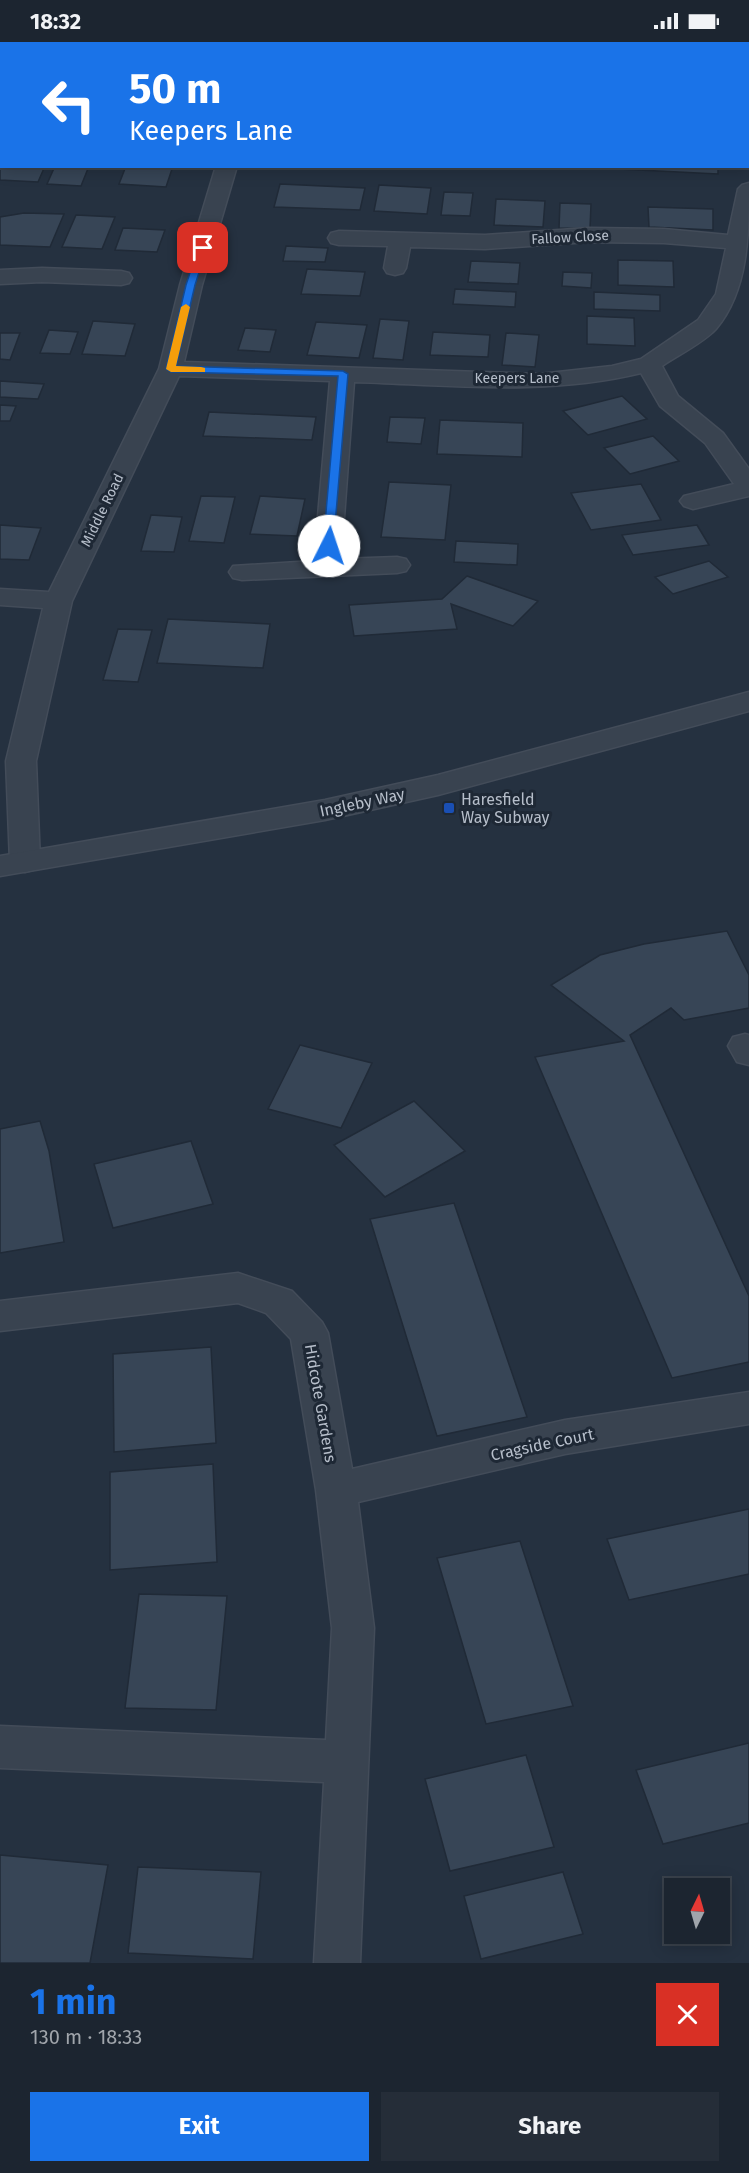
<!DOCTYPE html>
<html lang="en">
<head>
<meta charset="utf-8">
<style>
	body { margin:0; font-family:"Fira Sans",sans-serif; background:#252d38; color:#f1f3f6; height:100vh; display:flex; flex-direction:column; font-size:22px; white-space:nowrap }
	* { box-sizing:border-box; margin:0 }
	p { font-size:20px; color:#a0a5ab }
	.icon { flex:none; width:33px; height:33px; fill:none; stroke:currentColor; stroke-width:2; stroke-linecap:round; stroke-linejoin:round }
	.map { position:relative; height:1921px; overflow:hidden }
	.details { display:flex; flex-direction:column; background:#1c2530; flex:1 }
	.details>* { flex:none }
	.guide { position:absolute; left:0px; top:0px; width:750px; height:126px; box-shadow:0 3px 15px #0003,0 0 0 2px #3a424c; background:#1a73e8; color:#fff; overflow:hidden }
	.needle { width:39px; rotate:5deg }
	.tools { position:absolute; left:664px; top:1836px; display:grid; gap:12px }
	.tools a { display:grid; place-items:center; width:66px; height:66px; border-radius:0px; background:#1c2530; box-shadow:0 3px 15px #0003,0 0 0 2px #3a424c; font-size:30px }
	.pin { position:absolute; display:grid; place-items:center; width:51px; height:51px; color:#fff; margin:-26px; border-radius:12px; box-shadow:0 3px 9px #0006 }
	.me { position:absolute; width:66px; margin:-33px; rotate:4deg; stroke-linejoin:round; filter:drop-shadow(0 0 4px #0008) }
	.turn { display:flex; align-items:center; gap:21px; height:126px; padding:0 30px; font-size:27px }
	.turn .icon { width:78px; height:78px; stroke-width:2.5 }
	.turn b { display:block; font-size:42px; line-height:51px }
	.round { display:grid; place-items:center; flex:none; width:63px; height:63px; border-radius:0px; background:#252d38 }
	.head { display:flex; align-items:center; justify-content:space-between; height:102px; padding:0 30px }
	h1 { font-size:36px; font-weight:700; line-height:45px; color:#1a73e8 }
	.action { display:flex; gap:12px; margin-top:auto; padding:12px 30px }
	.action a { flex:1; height:69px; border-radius:0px; background:#1a73e8; color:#fff; font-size:24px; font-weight:700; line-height:69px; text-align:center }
	.action a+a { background:#252d38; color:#f1f3f6 }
	.status { display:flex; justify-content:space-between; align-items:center; height:42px; padding:0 30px; background:#1c2530; direction:ltr }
	.status svg { height:16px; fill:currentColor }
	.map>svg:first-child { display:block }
</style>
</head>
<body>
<div class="status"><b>18:32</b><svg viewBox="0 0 49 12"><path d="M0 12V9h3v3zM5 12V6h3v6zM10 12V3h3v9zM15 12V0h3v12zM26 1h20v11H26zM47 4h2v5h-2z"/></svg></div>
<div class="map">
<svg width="749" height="1921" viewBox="0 0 749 1921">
	<rect width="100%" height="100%" fill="#253140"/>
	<g fill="#374556" stroke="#202a37" stroke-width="1.5">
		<polygon points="134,0 223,0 133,2"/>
		<polygon points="0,111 2,124 45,124 38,140 0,138"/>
		<polygon points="55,124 89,124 81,144 47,142"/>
		<polygon points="126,124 173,124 166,145 119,142"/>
		<polygon points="559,124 718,124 718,132"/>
		<polygon points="280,142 365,146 360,168 274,165"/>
		<polygon points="379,143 431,146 427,172 374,169"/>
		<polygon points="444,150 473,151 470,174 441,173"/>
		<polygon points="496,157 545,159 543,185 494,183"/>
		<polygon points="560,161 591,162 590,187 559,186"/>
		<polygon points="648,165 713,167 713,188 649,185"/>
		<polygon points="24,171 64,172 50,205 0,203 0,175"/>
		<polygon points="76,173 115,175 102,207 62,205"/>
		<polygon points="123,186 165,188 157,210 115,208"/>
		<polygon points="286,204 328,206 325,220 283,219"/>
		<polygon points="618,218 673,219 674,245 618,243"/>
		<polygon points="471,219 520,221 518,242 468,240"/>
		<polygon points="307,227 365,230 360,254 301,252"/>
		<polygon points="563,230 592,231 591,246 562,244"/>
		<polygon points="455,247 516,250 515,265 453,262"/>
		<polygon points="594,250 660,253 660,269 594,267"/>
		<polygon points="587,274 634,276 635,304 587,302"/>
		<polygon points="380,277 409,279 403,318 373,316"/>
		<polygon points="93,279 135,282 125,314 82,312"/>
		<polygon points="316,280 367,283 359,316 307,313"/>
		<polygon points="245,286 276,288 270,310 238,308"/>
		<polygon points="49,288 78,290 70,312 40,311"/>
		<polygon points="433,290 490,293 488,315 430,313"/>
		<polygon points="0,291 20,291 10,318 0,317"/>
		<polygon points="506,291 539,293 535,325 502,323"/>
		<polygon points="0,339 44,342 38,357 0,355"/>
		<polygon points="622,354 647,377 588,393 563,369"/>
		<polygon points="0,363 16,364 10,379 0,379"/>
		<polygon points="209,370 316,375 312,398 203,394"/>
		<polygon points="390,375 425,376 421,402 387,400"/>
		<polygon points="440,378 523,381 522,415 437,412"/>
		<polygon points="653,394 679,419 630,432 604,406"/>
		<polygon points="389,440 451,443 445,498 381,495"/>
		<polygon points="641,442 661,478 591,488 571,451"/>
		<polygon points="201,454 235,455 224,501 189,499"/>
		<polygon points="260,454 305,457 297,494 250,492"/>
		<polygon points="151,473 182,475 174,510 141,509"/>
		<polygon points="0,483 41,486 29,518 0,517"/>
		<polygon points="697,483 709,503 633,513 622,493"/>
		<polygon points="456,499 518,502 517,523 454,520"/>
		<polygon points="709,519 728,535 673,552 655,535"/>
		<polygon points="467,534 538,559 513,584 451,562 457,587 354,594 349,563 442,557"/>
		<polygon points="168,577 270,582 263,626 157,621"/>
		<polygon points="118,587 152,588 138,640 103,638"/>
		<polygon points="727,889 749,933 749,966 684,978 671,966 630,993 749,1254 749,1320 672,1336 535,1015 624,999 551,943 600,913 644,902"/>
		<polygon points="300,1003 372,1021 341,1086 268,1067"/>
		<polygon points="414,1059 465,1109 385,1155 334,1103"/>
		<polygon points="40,1079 49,1109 64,1200 0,1211 0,1087"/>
		<polygon points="191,1099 213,1162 113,1186 94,1122"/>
		<polygon points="454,1161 527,1375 437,1394 370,1177"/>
		<polygon points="211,1305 216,1401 114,1410 113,1312"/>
		<polygon points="213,1422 217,1520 110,1528 110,1430"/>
		<polygon points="749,1467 749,1532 629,1558 607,1497"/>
		<polygon points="520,1499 573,1664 486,1682 437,1516"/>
		<polygon points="139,1552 227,1554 216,1668 125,1666"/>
		<polygon points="749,1701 749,1781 663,1802 636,1728"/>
		<polygon points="526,1713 554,1805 450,1829 425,1737"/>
		<polygon points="0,1813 108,1823 90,1921 0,1921"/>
		<polygon points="138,1825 261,1830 253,1917 128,1911"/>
		<polygon points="563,1830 583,1892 481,1917 464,1854"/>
	</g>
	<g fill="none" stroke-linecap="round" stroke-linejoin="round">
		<g stroke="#434c59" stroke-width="3">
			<g id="minor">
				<polygon points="252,0 272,0 252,2"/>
				<rect x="0" y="75" width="2" height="12"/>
				<path d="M216,124H237L202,243L184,320L540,332L612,324L641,317L698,278L716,252L726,206L664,201L589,200L485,207L410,205L406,226L403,231L395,233L387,231L384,226L388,204L339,203L331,201L328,196L331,191L339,189L485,193L589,186L664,187L728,193L738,147L742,143L749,141C749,190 749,248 716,287C703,301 678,313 662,324L678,354L723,391L749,427V454L693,467L684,464L680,459L684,454L734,442L705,401L660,364L641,331C547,354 450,343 354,340L341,517L397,515L406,517L410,523L406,529L397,531L242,538L233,536L229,530L233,524L314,519L330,339L179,334L72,559L36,719L40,820L36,827L25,830L14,827L10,820L6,719L43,566L0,563V547L49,550L159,327L180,243Z"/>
				<polygon points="42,226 121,229 129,231 132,236 129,241 121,243 42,240 0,242 0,228"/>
				<polygon points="745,992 749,993 749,1023 737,1020 728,1004 733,995"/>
				<polygon points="238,1231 292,1249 322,1280 328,1291 352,1427 565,1378 749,1350 749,1382 565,1412 358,1460 374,1586 360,1921 314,1921 324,1740 0,1726 0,1684 326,1698 332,1586 316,1448 291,1297 266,1271 238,1261 0,1289 0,1259"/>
			</g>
		</g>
		<g stroke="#434c59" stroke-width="3">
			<polygon id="tertiary" points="749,650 749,669 438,753 325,778 0,834 0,814 325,758 438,733"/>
		</g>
		<use href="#minor" fill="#394350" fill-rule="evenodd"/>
		<use href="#tertiary" fill="#394350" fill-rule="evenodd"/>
	</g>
	<polygon fill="#1a73e8" stroke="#114b97" stroke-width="1.5" points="203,203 207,206 195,243 176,324 343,329 348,332 333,506 329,507 323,504 338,334 171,330 166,327 186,243 198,206"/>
	<polygon fill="#f59e0b" points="186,262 190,265 176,324 201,325 205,326 205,330 171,330 166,327 181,265"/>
	<rect fill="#1a4fb4" stroke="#1e2835" stroke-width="2" x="443" y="760" width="12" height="12" rx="3"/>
	<g text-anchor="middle" stroke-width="6" stroke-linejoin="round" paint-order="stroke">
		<g font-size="14" fill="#b6beca" stroke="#1e2835">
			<text transform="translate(570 195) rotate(-3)" y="5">Fallow Close</text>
			<text x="517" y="341">Keepers Lane</text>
			<text transform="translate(102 468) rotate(-64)" y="5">Middle Road</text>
		</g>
		<g font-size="16" fill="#b6beca" stroke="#1e2835" text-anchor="start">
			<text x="461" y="763">Haresfield<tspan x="461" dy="18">Way Subway</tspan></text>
		</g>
		<g font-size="16" fill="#b6beca" stroke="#1e2835">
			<text transform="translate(362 760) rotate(-12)" y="6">Ingleby Way</text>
			<text transform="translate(321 1361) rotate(80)" y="6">Hidcote Gardens</text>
			<text transform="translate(542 1402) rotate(-12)" y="6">Cragside Court</text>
		</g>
	</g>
</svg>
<div class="tools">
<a><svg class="needle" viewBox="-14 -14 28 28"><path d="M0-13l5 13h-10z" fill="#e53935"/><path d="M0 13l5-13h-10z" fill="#a0a5ab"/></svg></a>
</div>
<div class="pin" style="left:203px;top:206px;background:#d93025"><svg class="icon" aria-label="arrive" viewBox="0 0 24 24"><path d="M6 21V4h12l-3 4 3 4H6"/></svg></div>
<svg class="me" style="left:329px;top:504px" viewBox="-20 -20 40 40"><circle r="19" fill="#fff"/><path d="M0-13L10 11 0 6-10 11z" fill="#1a73e8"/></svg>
<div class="guide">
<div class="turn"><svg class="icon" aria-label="left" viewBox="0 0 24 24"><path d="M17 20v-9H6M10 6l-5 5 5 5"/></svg><div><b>50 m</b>Keepers Lane</div></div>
</div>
</div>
<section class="details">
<div class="head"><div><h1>1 min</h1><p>130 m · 18:33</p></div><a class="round" style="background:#d93025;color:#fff"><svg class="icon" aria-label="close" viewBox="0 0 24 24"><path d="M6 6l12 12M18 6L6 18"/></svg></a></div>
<div class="action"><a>Exit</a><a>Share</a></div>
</section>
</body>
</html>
